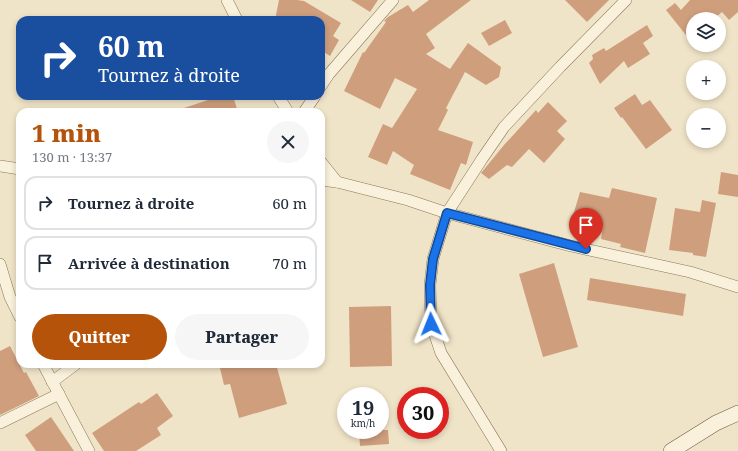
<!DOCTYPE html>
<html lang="fr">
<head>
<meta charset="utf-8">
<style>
	body { margin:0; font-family:"Noto Serif",serif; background:#f6f6f7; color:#1f2937; height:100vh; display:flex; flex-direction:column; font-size:15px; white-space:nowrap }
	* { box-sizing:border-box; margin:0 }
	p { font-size:13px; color:#747a83 }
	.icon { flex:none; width:22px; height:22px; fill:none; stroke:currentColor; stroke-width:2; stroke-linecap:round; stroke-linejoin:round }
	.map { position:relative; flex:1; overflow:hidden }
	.drawer { position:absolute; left:16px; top:108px; width:309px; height:260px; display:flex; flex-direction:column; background:#fff; border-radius:12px; box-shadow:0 2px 6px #0003 }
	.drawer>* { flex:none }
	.banner { position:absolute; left:16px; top:16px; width:309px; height:84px; border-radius:12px; box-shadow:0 2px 6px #0003; background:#1a4fa0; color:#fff; overflow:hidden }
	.controls { position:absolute; left:686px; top:12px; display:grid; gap:8px }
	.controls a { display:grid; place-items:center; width:40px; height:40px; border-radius:50%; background:#fff; box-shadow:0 2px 6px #0003; font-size:20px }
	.speed { position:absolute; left:337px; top:387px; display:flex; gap:8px; font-size:20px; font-weight:700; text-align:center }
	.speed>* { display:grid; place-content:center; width:52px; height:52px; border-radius:50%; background:#fff; box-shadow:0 2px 6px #0003; line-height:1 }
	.speed small { font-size:10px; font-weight:400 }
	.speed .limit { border:6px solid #d22; background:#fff; color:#111 }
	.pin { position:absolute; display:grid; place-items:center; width:34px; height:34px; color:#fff; margin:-41px -17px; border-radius:50% 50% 50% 0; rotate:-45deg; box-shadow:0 0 4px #0007 }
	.pin .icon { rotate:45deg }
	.me { position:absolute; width:44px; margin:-22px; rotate:358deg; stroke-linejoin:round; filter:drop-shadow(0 0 3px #0008) }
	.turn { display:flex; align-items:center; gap:14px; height:84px; padding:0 16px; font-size:18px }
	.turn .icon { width:52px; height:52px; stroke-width:2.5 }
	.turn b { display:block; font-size:28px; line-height:34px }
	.round { display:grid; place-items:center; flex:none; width:42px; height:42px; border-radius:21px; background:#f6f6f7 }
	.summary { display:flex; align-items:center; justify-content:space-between; height:68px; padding:0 16px }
	h1 { font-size:24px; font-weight:800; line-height:30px; color:#b45309 }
	.action { display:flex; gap:8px; margin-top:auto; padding:8px 16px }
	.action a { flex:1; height:46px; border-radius:24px; background:#b45309; color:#fff; font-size:16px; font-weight:800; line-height:46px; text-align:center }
	.action a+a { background:#f6f6f7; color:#1f2937 }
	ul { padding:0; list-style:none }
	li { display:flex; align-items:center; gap:12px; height:54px; margin:0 8px 6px; padding:0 8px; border:2px solid #e0e1e3; border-radius:12px }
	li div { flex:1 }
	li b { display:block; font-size:15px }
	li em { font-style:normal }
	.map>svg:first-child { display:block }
</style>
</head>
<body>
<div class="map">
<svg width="738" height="451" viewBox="0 0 738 451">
	<rect width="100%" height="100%" fill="#f0e4c8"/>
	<g fill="#cf9f7d">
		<polygon points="279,0 297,0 304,1 341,23 333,36 339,40 330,56 324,52 321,57 321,20 275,20"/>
		<polygon points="351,0 378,0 370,12"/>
		<polygon points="429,0 471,0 426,34 435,48 426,54 450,69 468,43 501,67 499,77 486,85 465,72 446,108 448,110 438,130 473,142 466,165 461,163 450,190 410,174 414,165 393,151 387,165 368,157 383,124 392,128 417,89 395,78 380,109 344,91 363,52 364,53 386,22 384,21 388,17 408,5 413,12"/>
		<polygon points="565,0 609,0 587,22"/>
		<polygon points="690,0 738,0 738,12 729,20 722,12 714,19 693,19 693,44 666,10 675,3 681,10"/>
		<polygon points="505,20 512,33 489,46 481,33"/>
		<polygon points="647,25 653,36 643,43 650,54 628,68 624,61 600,84 589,63 593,59 592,55 604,48 606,51"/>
		<polygon points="635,94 642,105 650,100 672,130 646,149 622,117 621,118 614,108"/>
		<polygon points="220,96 233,96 238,112 178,112 178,110"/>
		<polygon points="548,102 567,121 557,131 565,139 544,163 529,149 512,167 507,165 489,179 481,173 504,145 536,110 538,113"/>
		<polygon points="721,172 738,175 738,197 718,194"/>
		<polygon points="612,188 657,198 645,253 620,247 621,244 601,239 603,226 572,219 580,192 609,198"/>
		<polygon points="702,200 716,203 706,257 693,255 693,253 669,250 675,208 700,212"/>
		<polygon points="554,263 578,347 543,357 519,274"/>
		<polygon points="590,278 686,294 683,316 587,300"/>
		<polygon points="391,306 392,366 350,367 349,307"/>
		<polygon points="10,346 24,373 26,372 39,396 0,415 0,351"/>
		<polygon points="219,364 276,364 287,404 239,418 230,384 224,385"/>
		<polygon points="157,393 173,416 157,428 161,435 136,451 104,451 92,433 139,402 141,404"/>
		<polygon points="51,417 74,451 36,451 25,435"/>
		<polygon points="359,430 388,430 389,444 360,446"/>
	</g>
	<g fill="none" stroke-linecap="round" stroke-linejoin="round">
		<g stroke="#8d765c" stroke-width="12">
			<g id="street">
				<polyline points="227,0 237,20"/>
				<polyline points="321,86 329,74 393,0"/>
				<polyline points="278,96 288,112"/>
				<polyline points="304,112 315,96"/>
				<polyline points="321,162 337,182"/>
				<polyline points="0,166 20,169"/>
				<polyline points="321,180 337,182 408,200 447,213 571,246 690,272 738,287"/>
				<polyline points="0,264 10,297 20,317"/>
				<polyline points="43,364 89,451"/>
				<polyline points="52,382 76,364"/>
				<polyline points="0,423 59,394"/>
				<polyline points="501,451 441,353 431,323 430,285 433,259 447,213 482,159 504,127 560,67 626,0"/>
			</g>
		</g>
		<g stroke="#6f573f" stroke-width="16">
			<polyline id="secondary" points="671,451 716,423 738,413"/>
		</g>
		<use href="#street" stroke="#faf1dc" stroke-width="11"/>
		<use href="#secondary" stroke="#faf1dc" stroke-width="15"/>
	</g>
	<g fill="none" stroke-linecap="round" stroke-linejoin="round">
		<g stroke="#114b97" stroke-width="10">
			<polyline id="route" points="431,324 430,285 433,259 447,213 586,249"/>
		</g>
		<use href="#route" stroke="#1a73e8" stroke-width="7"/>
	</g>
</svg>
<div class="controls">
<a><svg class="icon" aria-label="layers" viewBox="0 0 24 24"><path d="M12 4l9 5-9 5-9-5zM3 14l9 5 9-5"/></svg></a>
<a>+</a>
<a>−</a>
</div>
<div class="speed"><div>19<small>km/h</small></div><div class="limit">30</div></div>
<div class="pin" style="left:586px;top:249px;background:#d93025"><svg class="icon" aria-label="arrive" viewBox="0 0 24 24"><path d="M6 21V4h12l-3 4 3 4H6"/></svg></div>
<svg class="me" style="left:431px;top:324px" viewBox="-20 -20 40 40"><path d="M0-17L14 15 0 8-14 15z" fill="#1a73e8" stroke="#fff" stroke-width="4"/></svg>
<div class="banner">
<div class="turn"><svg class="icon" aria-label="right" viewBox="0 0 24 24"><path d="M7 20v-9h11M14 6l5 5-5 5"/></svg><div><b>60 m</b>Tournez à droite</div></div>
</div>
<section class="drawer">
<div class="summary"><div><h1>1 min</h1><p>130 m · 13:37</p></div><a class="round"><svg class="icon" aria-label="close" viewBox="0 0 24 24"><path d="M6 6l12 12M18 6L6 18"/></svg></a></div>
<ul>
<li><svg class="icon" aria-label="right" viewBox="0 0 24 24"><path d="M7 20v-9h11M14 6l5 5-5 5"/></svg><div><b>Tournez à droite</b></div><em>60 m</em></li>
<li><svg class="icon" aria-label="arrive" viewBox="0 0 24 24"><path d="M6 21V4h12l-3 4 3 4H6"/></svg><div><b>Arrivée à destination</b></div><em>70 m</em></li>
</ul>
<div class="action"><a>Quitter</a><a>Partager</a></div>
</section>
</div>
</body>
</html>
